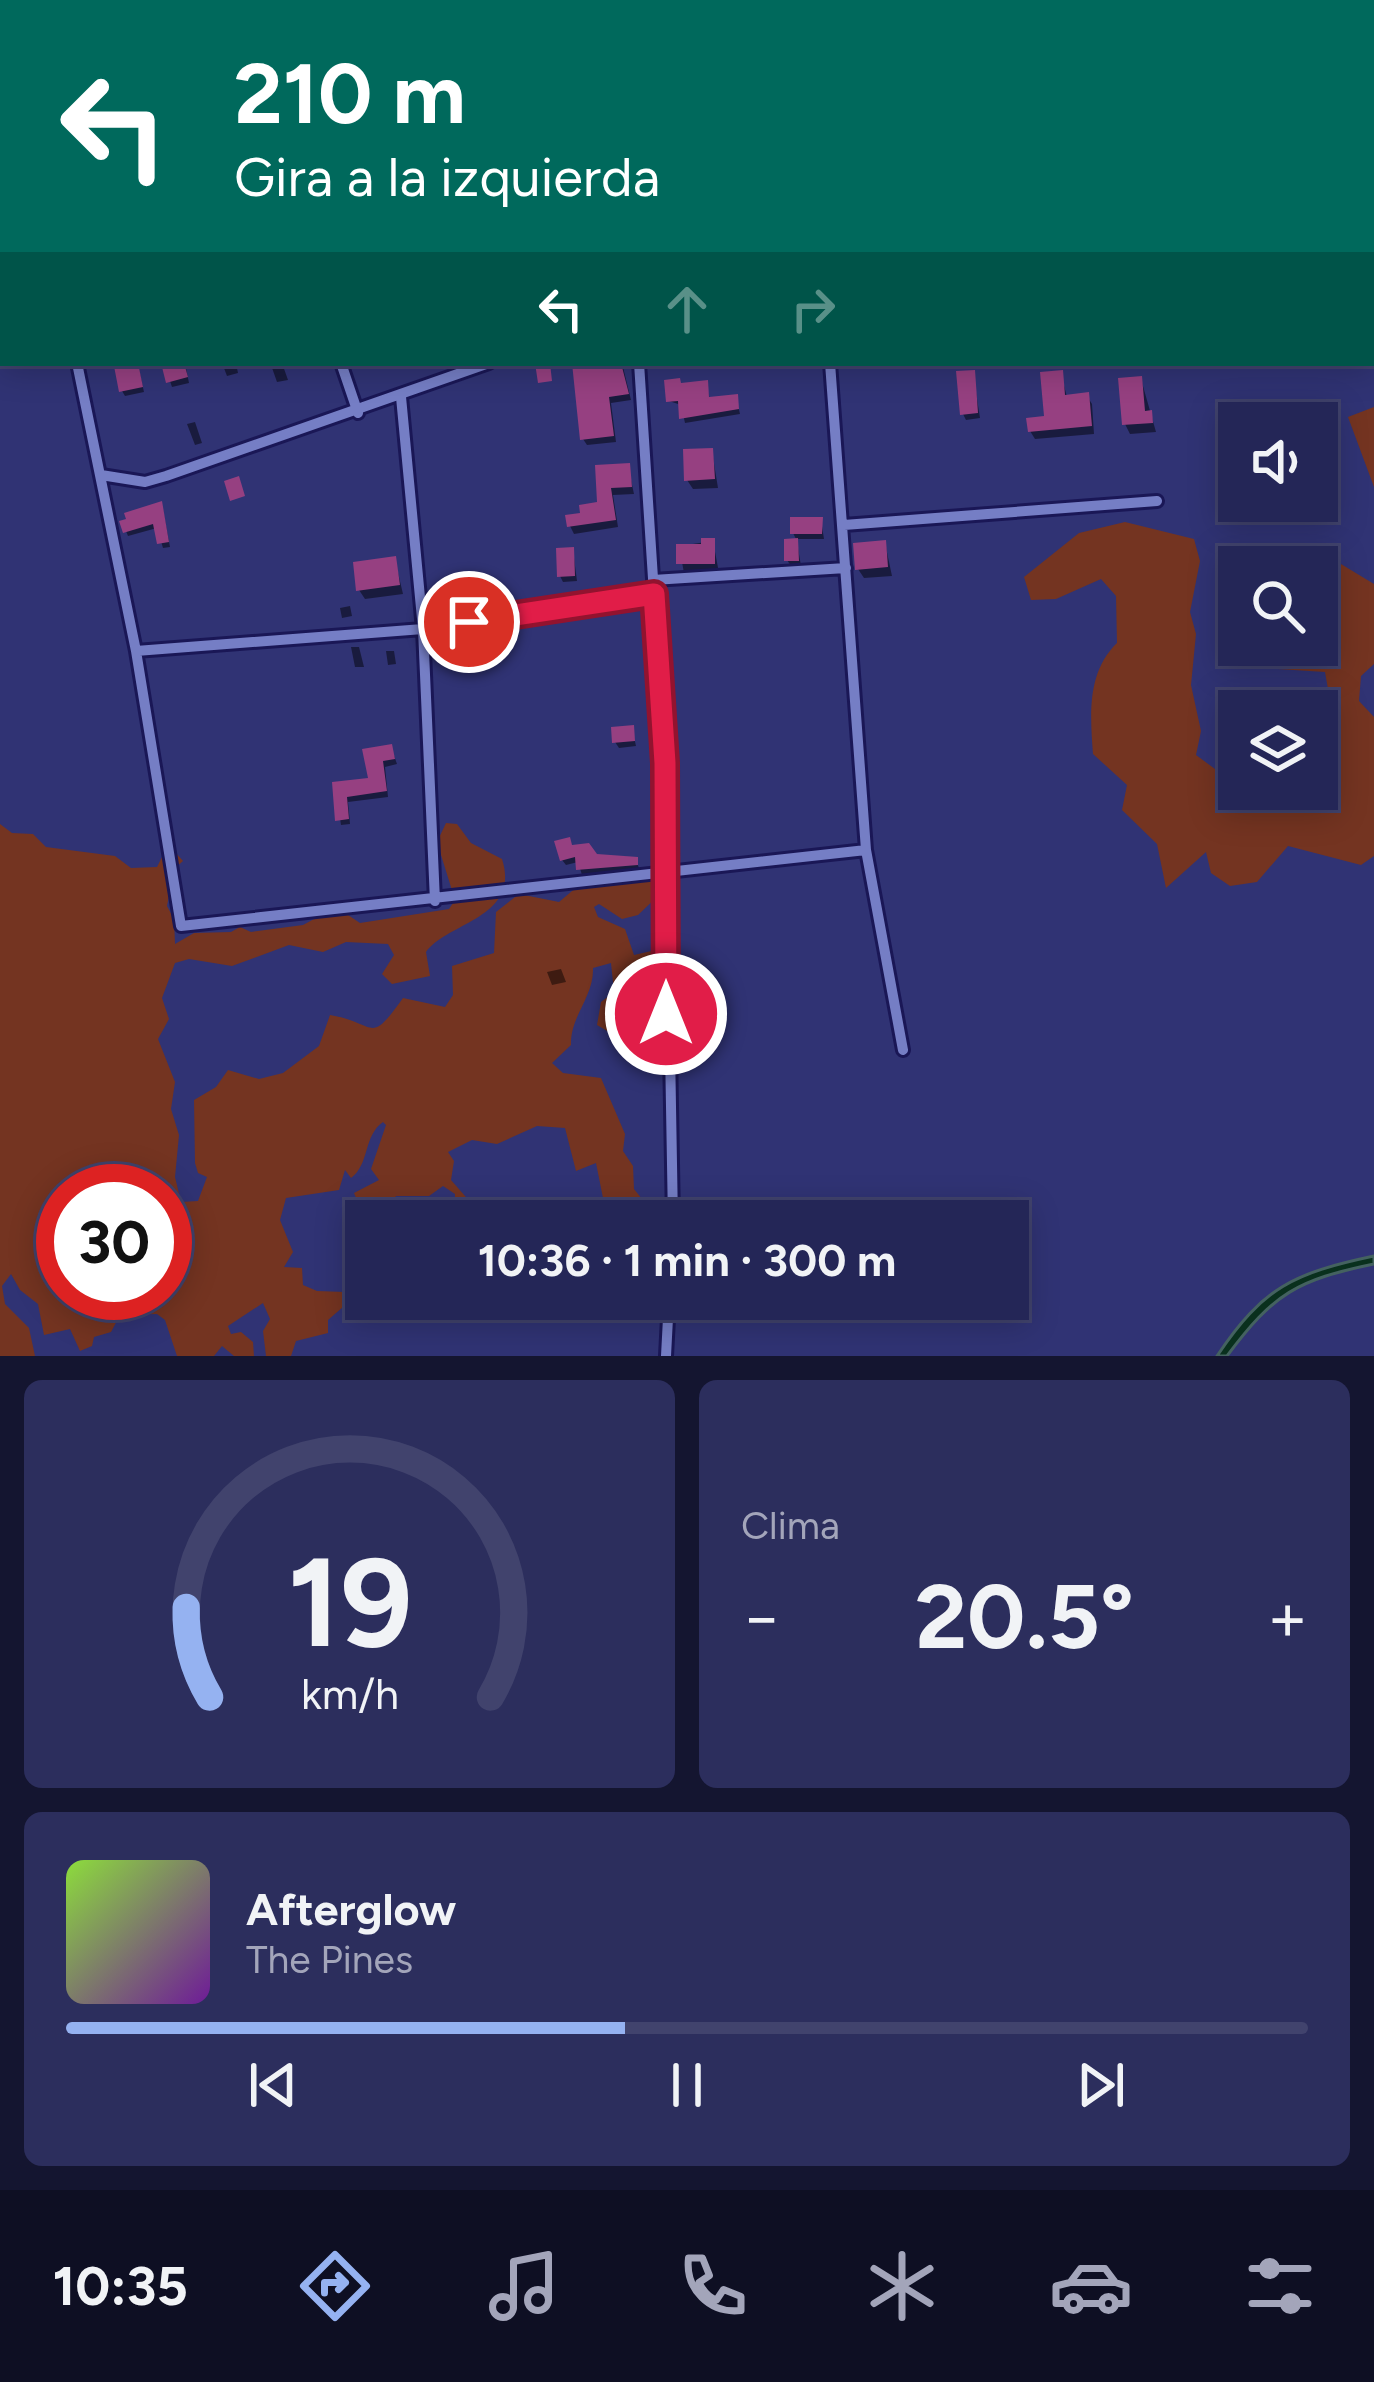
<!DOCTYPE html>
<html lang="es">
<head>
<meta charset="utf-8">
<style>
	body { margin:0; font-family:Figtree,sans-serif; background:#2c2e5d; color:#f1f3f6; height:100vh; display:flex; flex-direction:column; font-size:45px; white-space:nowrap }
	* { box-sizing:border-box; margin:0 }
	p { font-size:39px; color:#a3a5ba }
	.icon { flex:none; width:66px; height:66px; fill:none; stroke:currentColor; stroke-width:2; stroke-linecap:round; stroke-linejoin:round }
	.map { position:relative; height:1356px; overflow:hidden }
	.sheet { display:flex; flex-direction:column; gap:24px; padding:24px; background:#141530; flex:1 }
	.sheet>* { flex:none }
	.banner { position:absolute; left:0px; top:0px; width:1374px; height:366px; box-shadow:0 6px 30px #0003,0 0 0 3px #41436d; background:#00695c; color:#fff; overflow:hidden }
	.buttons { position:absolute; left:1218px; top:402px; display:grid; gap:24px }
	.buttons a { display:grid; place-items:center; width:120px; height:120px; border-radius:0px; background:#242657; box-shadow:0 6px 30px #0003,0 0 0 3px #41436d; font-size:60px }
	.speed { position:absolute; left:36px; top:1164px; display:flex; gap:24px; font-size:60px; font-weight:700; text-align:center }
	.speed>* { display:grid; place-content:center; width:156px; height:156px; border-radius:50%; background:#242657; box-shadow:0 6px 30px #0003,0 0 0 3px #41436d; line-height:1 }
	.speed .limit { border:18px solid #d22; background:#fff; color:#111 }
	.pin { position:absolute; display:grid; place-items:center; width:102px; height:102px; color:#fff; margin:-51px; border:6px solid #fff; border-radius:50%; box-shadow:0 3px 12px #0007 }
	.me { position:absolute; width:132px; margin:-66px; rotate:0deg; stroke-linejoin:round; filter:drop-shadow(0 0 9px #0008) }
	.turn { display:flex; align-items:center; gap:42px; height:252px; padding:0 36px; font-size:54px }
	.turn .icon { width:156px; height:156px; stroke-width:2.5 }
	.turn b { display:block; font-size:84px; line-height:102px }
	.lanes { display:flex; align-items:center; height:114px; padding:0 36px; background:#0003; justify-content:center; gap:60px; direction:ltr }
	.lanes .off { opacity:.35 }
	.big { font-size:90px; font-weight:700; line-height:1.1 }
	.sheet .tile { flex:1; display:flex; flex-direction:column; justify-content:center; gap:18px; min-width:0; padding:0 42px; border-radius:18px; background:#2c2e5d }
	.sheet .dial { align-items:center; gap:0 }
	.dial svg { height:312px; overflow:visible; fill:none; stroke:#41436d; stroke-width:7; stroke-linecap:round; text-anchor:middle }
	.dial text { fill:#f1f3f6; stroke:none }
	.song { display:flex; align-items:center; gap:36px }
	.cover { width:144px; height:144px; border-radius:18px; background:linear-gradient(135deg,hsl(90 70% 55%),hsl(280 70% 35%)) }
	.played { height:12px; border-radius:6px; background:linear-gradient(90deg,#95b2f1 45%,#41436d 45%) }
	.keys { display:flex; justify-content:space-around; direction:ltr }
	.heat { display:flex; justify-content:space-between; align-items:center; font-size:66px; direction:ltr }
	.sheet .tiles { flex:1; display:grid; gap:24px; grid-template-columns:1fr 1fr }
	.tile:last-child { grid-column:span 2 }
	.trip { position:absolute; left:345px; top:1200px; width:684px; height:120px; border-radius:0px; background:#242657; box-shadow:0 6px 30px #0003,0 0 0 3px #41436d; font-weight:700; line-height:120px; text-align:center }
	.tabs { display:flex; height:192px; justify-content:space-around; align-items:center; background:#0e0f23; color:#a3a5ba }
	.tabs .icon { width:84px; height:84px }
	.tabs .on { color:#95b2f1 }
	.tabs b { font-size:54px; color:#f1f3f6 }
	.map>svg:first-child { display:block }
	.green { fill:#743421; fill-rule:evenodd }
	.water { fill:#09301d; stroke:#446260; stroke-width:3 }
	.shadow { fill:#0007 }
	.building { fill:#964081 }
	.lines { fill:none; stroke-linecap:round; stroke-linejoin:round }
	.street-casing { stroke:#1a1756; stroke-width:16 }
	.highway-casing { stroke:#1a1756; stroke-width:27 }
	.street { stroke:#757ec5; stroke-width:10 }
	.highway { stroke:#9f8b1c; stroke-width:21 }
	.route-casing { stroke:#92132f; stroke-width:30 }
	.route { stroke:#e11d48; stroke-width:21 }
</style>
</head>
<body>
<div class="map">
<svg width="1374" height="1356" viewBox="0 0 1374 1356">
	<rect width="100%" height="100%" fill="#303374"/>
	<!-- green -->
	<path class="green" d="M1374 407V487L1348 417Z
		M1125 522 1194 539 1200 561 1190 612 1196 634 1191 685 1201 731 1196 755 1215 769 1239 762V789H1317V736L1333 717 1325 672 1278 669 1289 647 1317 645V625L1324 618 1317 614V567H1296L1313 557 1336 561 1374 584V664L1361 676 1359 701 1374 717V856L1361 865 1288 846 1257 882 1230 886 1211 873 1206 852 1166 888 1157 844 1122 810 1127 785 1093 754C1090 714 1087 672 1117 643L1116 596 1101 579 1056 599 1031 600 1024 577 1079 533Z
		M446 823 457 824 471 843 502 859C521 918 448 922 426 952L430 976 392 984 382 974 394 955 388 944 346 942 323 952 289 945 232 966 189 959 175 963 162 998 169 1019 158 1039 175 1082 171 1109 179 1135 175 1177 181 1202 198 1201 207 1177 198 1173 195 1163 194 1100 216 1087 228 1070 259 1079 283 1073 319 1046 330 1015C378 1023 368 1047 403 998L445 1007 453 995 452 966 494 953 496 912 519 894 559 902 578 886 654 878 662 892 638 915 622 919 599 904 594 907 598 917 625 929 634 955 656 950 665 972 652 984 628 987 635 1001 631 1025 614 1035 597 1025 601 1002 614 992 611 963 593 968C594 997 570 1016 571 1045L552 1063 563 1073 601 1078 625 1134 623 1151 633 1166 634 1189 646 1204 642 1221H623L620 1214 605 1208 596 1163 576 1171 565 1128 537 1126 497 1144 472 1140 448 1152 454 1161 451 1180 472 1204 457 1221H410L427 1202 455 1203V1194L443 1186 429 1196H396L391 1204 403 1210V1219H379L377 1203 369 1197 357 1200 354 1193 379 1180 371 1169 386 1125 383 1122C363 1136 370 1164 351 1178L345 1170 339 1190 286 1198 280 1220 293 1252 284 1267 302 1268 303 1285 317 1291 345 1292 351 1300 328 1320V1333L296 1341 291 1356H266L263 1331 270 1319 263 1303 228 1326 231 1334 241 1332 253 1342 254 1356H234L222 1346 214 1356H177L165 1320 157 1314 120 1315 111 1332 94 1337 92 1346 80 1351 70 1329 44 1335 38 1304 20 1290 11 1274 2 1286 5 1304 29 1328 35 1356H0V824L12 833 33 834 46 847 115 856 131 868 157 867 164 853 175 852 183 861 174 869 167 906 174 919 175 944 194 933 231 932 240 927 251 932 303 925 329 911H342L360 923 449 909 455 900 437 842ZM63 1191H165V1293H63Z"/>
	<!-- water -->
	<path class="water" d="M1374 1256V1264C1297 1280 1274 1293 1227 1356H1217C1263 1287 1294 1273 1374 1256Z"/>
	<!-- shadow -->
	<path class="shadow" d="M930 0H1061L1062 3H921Z
		M164 363H185L189 383 172 387Z
		M222 363H236L238 373 227 376Z
		M282 363 288 380 277 382 271 365Z
		M575 363H622L631 400 611 403 616 442 587 445 583 439Z
		M139 370 144 392 125 396 122 391Z
		M973 373 980 418 966 420 963 414Z
		M1061 374 1067 397 1087 396 1092 404 1094 434 1035 439 1030 431 1047 419Z
		M1141 379 1156 432 1130 434 1125 424Z
		M706 383 710 400 736 397 740 414 685 423 681 405 669 401Z
		M195 422 202 443 195 445 187 424Z
		M712 451 718 488 693 489 687 480Z
		M628 466 634 494 613 495 618 527 574 534 570 526 601 504 598 468Z
		M163 510 170 547 163 548 157 528 128 536 126 531Z
		M821 520 824 539H796L793 533Z
		M713 541 719 573H684L679 546Z
		M797 542 801 566H791L787 560Z
		M885 543 892 576 864 578 858 569Z
		M573 550 577 581 563 582 560 576Z
		M395 560 403 594 365 599 359 590Z
		M350 606 352 616 342 618 340 608Z
		M351 647H359L364 667H355Z
		M386 651H394L396 664 388 665Z
		M632 728 636 746 619 748 615 742Z
		M391 747 397 764 385 767 388 797 348 802 350 824 341 825 335 785 371 780Z
		M572 848 595 858 624 856 636 860 640 871 582 875 578 862 566 865 562 860Z
		M561 969 566 982 552 985 547 972Z"/>
	<!-- building -->
	<path class="building" d="M138 363 143 387 119 392 114 366Z
		M161 363H184L188 377 166 383Z
		M535 363H550L552 381 538 383Z
		M572 363H621L629 394 609 397 614 436 580 440Z
		M975 370 978 413 960 415 956 371Z
		M1063 370 1065 395 1089 392 1092 426 1028 432 1026 418 1044 416 1040 372Z
		M1142 376 1145 411 1152 410 1153 423 1122 425 1118 378Z
		M680 378 681 383 708 380 709 397 738 394 739 409 679 419 678 401 666 402 664 380Z
		M713 448 715 479 684 481 683 449Z
		M630 463 632 487 611 488 616 520 567 527 565 515 580 513 579 505 597 502 595 465Z
		M239 476 245 496 230 501 224 481Z
		M162 501 169 542 157 544 153 524 123 533 119 521 126 519 124 513Z
		M790 517H823L822 534H790Z
		M701 538H715V564H676V544H701Z
		M798 538 799 561H784V539Z
		M886 540 888 567 855 570 853 543Z
		M574 547 575 576 557 577 556 548Z
		M396 556 400 585 356 591 353 562Z
		M634 725 635 741 612 743 611 727Z
		M392 744 395 759 383 761 387 791 347 797 349 819 335 821 332 782 368 778 362 749Z
		M570 837 572 845 589 843 597 854 638 857V865L576 870 575 857 560 861 554 841Z"/>
	<g class="lines">
		<!-- street casing -->
		<g class="street-casing">
			<path id="street" d="M219 0 220 3
				M560 0 561 3
				M1137 0 1138 3
				M1329 0 1330 3
				M1371 34 1374 33
				M77 363 136 651 181 926 866 850
				M341 363 358 413
				M639 363 665 763 673 1221
				M830 363 866 850 903 1050
				M401 397 423 629 435 901
				M101 475 145 482 166 476 489 363
				M844 525 1157 501
				M653 580 846 568
				M136 651 423 629 654 594
				M666 1356 669 1299"/>
		</g>
		<!-- highway casing -->
		<g class="highway-casing">
			<path id="highway" d="M783 3 790 0
				M0 282H3"/>
		</g>
		<!-- street -->
		<use href="#street" class="street"/>
		<!-- highway -->
		<use href="#highway" class="highway"/>
	</g>
	<g class="lines">
		<!-- route casing -->
		<g class="route-casing">
			<path id="route" d="M469 622 654 594 665 763 666 1014"/>
		</g>
		<!-- route -->
		<use href="#route" class="route"/>
	</g>
</svg>
<div class="buttons">
<a><svg class="icon" aria-label="sound" viewBox="0 0 24 24"><path d="M4 9h4l5-4v14l-5-4H4zM17 9q2 3 0 6"/></svg></a>
<a><svg class="icon" aria-label="search" viewBox="0 0 24 24"><circle cx="10" cy="10" r="6"/><path d="M15 15l6 6"/></svg></a>
<a><svg class="icon" aria-label="layers" viewBox="0 0 24 24"><path d="M12 4l9 5-9 5-9-5zM3 14l9 5 9-5"/></svg></a>
</div>
<div class="speed"><div class="limit">30</div></div>
<div class="pin" style="left:469px;top:622px;background:#d93025"><svg class="icon" aria-label="arrive" viewBox="0 0 24 24"><path d="M6 21V4h12l-3 4 3 4H6"/></svg></div>
<svg class="me" style="left:666px;top:1014px" viewBox="-20 -20 40 40"><circle r="17" fill="#e11d48" stroke="#fff" stroke-width="3"/><path d="M0-11L8 9 0 5-8 9z" fill="#fff"/></svg>
<div class="trip">10:36 · 1 min · 300 m</div>
<div class="banner">
<div class="turn"><svg class="icon" aria-label="left" viewBox="0 0 24 24"><path d="M17 20v-9H6M10 6l-5 5 5 5"/></svg><div><b>210 m</b>Gira a la izquierda</div></div>
<div class="lanes"><svg class="icon" aria-label="left" viewBox="0 0 24 24"><path d="M17 20v-9H6M10 6l-5 5 5 5"/></svg><svg class="icon off" aria-label="ahead" viewBox="0 0 24 24"><path d="M12 20V5M6 11l6-6 6 6"/></svg><svg class="icon off" aria-label="right" viewBox="0 0 24 24"><path d="M7 20v-9h11M14 6l5 5-5 5"/></svg></div>
</div>
</div>
<section class="sheet">
<div class="tiles">
<div class="tile dial"><svg viewBox="0 0 100 80">
<path d="M14 69A42 42 0 1 1 86 69"/>
<path d="M14 69A42 42 0 0 1 8 46" stroke="#95b2f1"/>
<text x="50" y="56" font-size="32" font-weight="700">19</text>
<text x="50" y="72" font-size="11">km/h</text>
</svg></div>
<div class="tile"><p>Clima</p>
<div class="heat"><a>−</a><b class="big">20.5°</b><a>+</a></div>
</div>
<div class="tile">
<div class="song"><i class="cover"></i><div><b>Afterglow</b><p>The Pines</p></div></div>
<div class="played"></div>
<div class="keys"><svg class="icon" aria-label="previous" viewBox="0 0 24 24"><path d="M18 5L8 12l10 7zM5 5v14"/></svg><svg class="icon" aria-label="pause" viewBox="0 0 24 24"><path d="M8 5v14M16 5v14"/></svg><svg class="icon" aria-label="next" viewBox="0 0 24 24"><path d="M6 5l10 7-10 7zM19 5v14"/></svg></div>
</div>
</div>
</section>
<nav class="tabs">
<b>10:35</b>
<svg class="icon on" aria-label="directions" viewBox="0 0 24 24"><path d="M12 3l9 9-9 9-9-9zM9 14v-3h6M13 9l2 2-2 2"/></svg>
<svg class="icon" aria-label="music" viewBox="0 0 24 24"><path d="M9 18V5l10-2v13"/><circle cx="6" cy="18" r="3"/><circle cx="16" cy="16" r="3"/></svg>
<svg class="icon" aria-label="phone" viewBox="0 0 24 24"><path d="M5 4h4l2 5-3 2q2 4 5 5l2-3 5 2v4C11 20 4 13 5 4z"/></svg>
<svg class="icon" aria-label="climate" viewBox="0 0 24 24"><path d="M12 3v18M4 7l16 10M4 17L20 7"/></svg>
<svg class="icon" aria-label="car" viewBox="0 0 24 24"><path d="M5 17H2v-5l4-1 3-4h7l3 4 3 1v5h-3M9 17h6M6 11h13"/><circle cx="7" cy="17" r="2"/><circle cx="17" cy="17" r="2"/></svg>
<svg class="icon" aria-label="filters" viewBox="0 0 24 24"><path d="M4 7h16M4 17h16"/><circle cx="9" cy="7" r="2"/><circle cx="15" cy="17" r="2"/></svg>
</nav>
</body>
</html>
